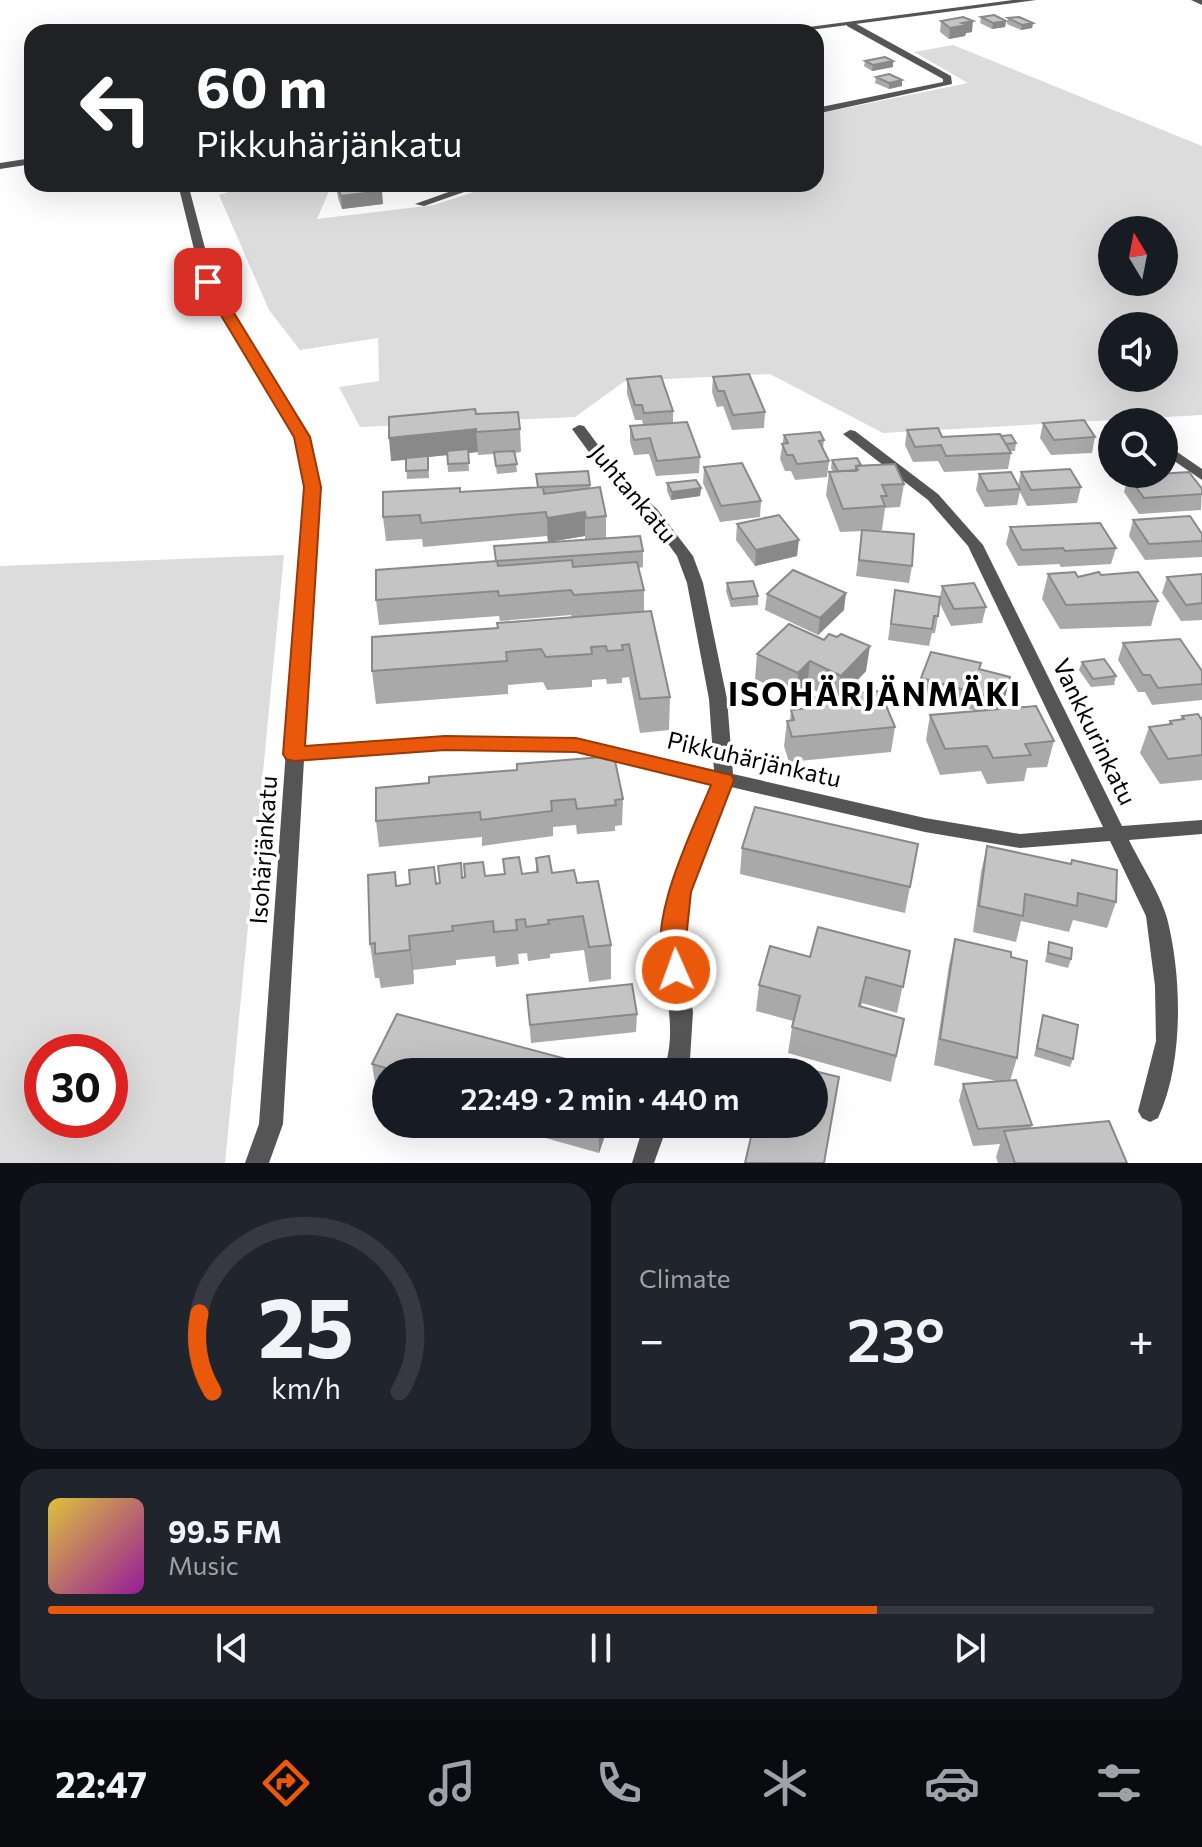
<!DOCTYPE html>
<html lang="en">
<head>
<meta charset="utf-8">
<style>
	body { margin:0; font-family:Commissioner,sans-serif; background:#20242c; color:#f1f3f6; height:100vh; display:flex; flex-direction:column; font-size:30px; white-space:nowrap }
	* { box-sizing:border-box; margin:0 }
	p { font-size:26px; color:#9ea1a6 }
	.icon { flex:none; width:44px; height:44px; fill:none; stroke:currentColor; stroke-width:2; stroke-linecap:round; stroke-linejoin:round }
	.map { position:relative; height:1163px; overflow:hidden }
	.details { display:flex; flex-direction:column; gap:20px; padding:20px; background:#0d0f14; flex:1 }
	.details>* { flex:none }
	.guide { position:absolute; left:24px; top:24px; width:800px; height:168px; border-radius:24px; box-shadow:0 8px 32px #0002; background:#202124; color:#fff; overflow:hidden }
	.needle { width:52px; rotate:350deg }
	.controls { position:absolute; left:1098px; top:216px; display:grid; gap:16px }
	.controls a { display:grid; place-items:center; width:80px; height:80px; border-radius:50%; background:#171b24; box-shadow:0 8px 32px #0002; font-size:40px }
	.speed { position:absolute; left:24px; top:1034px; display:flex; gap:16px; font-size:40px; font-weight:700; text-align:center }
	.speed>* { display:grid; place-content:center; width:104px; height:104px; border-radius:50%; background:#171b24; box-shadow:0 8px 32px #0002; line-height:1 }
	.speed .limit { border:12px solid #d22; background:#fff; color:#111 }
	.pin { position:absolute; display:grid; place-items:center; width:68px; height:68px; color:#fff; margin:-34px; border-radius:16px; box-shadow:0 4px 12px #0006 }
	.me { position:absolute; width:88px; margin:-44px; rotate:358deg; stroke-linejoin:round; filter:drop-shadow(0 0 6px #0008) }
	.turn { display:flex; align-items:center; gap:28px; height:168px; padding:0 40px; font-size:36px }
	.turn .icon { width:104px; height:104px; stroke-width:2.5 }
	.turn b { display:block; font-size:56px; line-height:68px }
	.big { font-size:60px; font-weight:600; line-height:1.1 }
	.details .widget { flex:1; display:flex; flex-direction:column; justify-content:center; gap:12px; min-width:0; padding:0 28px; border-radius:24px; background:#20242c }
	.details .dial { align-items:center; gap:0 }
	.dial svg { height:208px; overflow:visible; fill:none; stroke:#363941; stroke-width:7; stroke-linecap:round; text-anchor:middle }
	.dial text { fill:#f1f3f6; stroke:none }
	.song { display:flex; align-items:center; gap:24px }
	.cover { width:96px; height:96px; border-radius:12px; background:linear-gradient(135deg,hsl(50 70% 55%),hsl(300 70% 35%)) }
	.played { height:8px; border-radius:4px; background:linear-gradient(90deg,#ea580c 75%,#363941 75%) }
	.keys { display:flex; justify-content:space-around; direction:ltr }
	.heat { display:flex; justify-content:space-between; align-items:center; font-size:44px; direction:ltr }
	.details .tiles { flex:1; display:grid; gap:20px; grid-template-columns:1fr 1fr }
	.widget:last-child { grid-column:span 2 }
	.trip { position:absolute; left:372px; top:1058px; width:456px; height:80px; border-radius:40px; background:#171b24; box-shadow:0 8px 32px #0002; font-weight:600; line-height:80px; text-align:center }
	.tabs { display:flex; height:128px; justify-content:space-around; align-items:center; background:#090b0e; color:#9ea1a6 }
	.tabs .icon { width:56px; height:56px }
	.tabs .on { color:#ea580c }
	.tabs b { font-size:36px; color:#f1f3f6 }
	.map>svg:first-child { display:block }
	.green { fill:#dcdcdc; fill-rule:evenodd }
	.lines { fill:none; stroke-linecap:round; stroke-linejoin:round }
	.minor { fill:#555; fill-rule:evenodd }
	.tertiary { fill:#555; fill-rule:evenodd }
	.wall { fill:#a9a9a9; fill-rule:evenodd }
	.shaded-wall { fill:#898989 }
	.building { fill:#c4c4c4; stroke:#898989; stroke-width:2 }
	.route { fill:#ea580c; stroke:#983908; stroke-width:2 }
	.labels { text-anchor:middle; stroke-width:7; stroke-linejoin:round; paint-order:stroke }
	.street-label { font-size:24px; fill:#000; stroke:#fff }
	.district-label { font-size:32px; font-weight:bold; letter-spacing:2px; fill:#000; stroke:#fff }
</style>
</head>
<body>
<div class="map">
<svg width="1202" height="1163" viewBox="0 0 1202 1163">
	<rect width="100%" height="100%" fill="#fff"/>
	<!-- green -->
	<path class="green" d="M953 45 1202 146V415L883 433 770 374 625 381 575 417 360 427 339 387 379 381 378 338 300 350 269 310 219 195 255 184H332L317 219 434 205 498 184H816V114L968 83 914 52ZM1112 230H1164V282H1112ZM1112 326H1164V378H1112Z
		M284 555 225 1163H0V566ZM42 1052H110V1120H42Z"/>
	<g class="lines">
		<!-- minor -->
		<path class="minor" d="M847 22H853L951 76 952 84 816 114V108L943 82V79L847 26Z
			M178 184H188L214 282 309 437 319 487 304 747 445 737 576 739 714 770 709 699 687 583 677 556 647 515 611 482 572 429 579 425 584 426 621 476 657 509 693 556 703 583 727 699 733 774 925 818 1020 834 1103 827 968 546 928 500 843 434 850 430 855 431 938 494 983 545 1122 826 1202 820V834L1129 840C1140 863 1160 893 1167 918 1182 976 1184 1063 1158 1118L1150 1122 1142 1118 1138 1111 1156 1041 1155 986 1146 916 1110 841 1020 848 925 832 731 787 689 892 684 949 693 1012 690 1059 685 1072H663C679 1029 663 992 662 949 662 890 692 836 713 783L576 751 445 749 304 760 283 1124 269 1163H245L259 1124 305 487 295 437 202 282Z
			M471 184H487L424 206 415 204Z
			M1164 443 1202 469V480L1164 454Z
			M644 1124H668L654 1163H632Z"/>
		<!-- tertiary -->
		<path class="tertiary" d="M1013 0H1036L795 32H771Z
			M1191 0H1202V5Z
			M32 158V164L0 169V163Z"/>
	</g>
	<!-- wall -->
	<path class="wall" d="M981 17 1006 21 1005 27 992 29 980 23Z
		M1008 18 1033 23 1032 28 1021 30 1007 24Z
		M941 21 972 32 966 33 965 36 949 39 940 32Z
		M865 61 893 67 872 71 864 66Z
		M876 77 902 86 889 89 875 83Z
		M336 185H399L380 187 383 204 342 209 338 198Z
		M713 377 765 412 764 428 732 430 723 406 717 407 712 392Z
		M627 379 673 411V423L700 457 699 473 656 476 649 454 634 455 630 442V426L643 425 642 420H635L627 394Z
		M476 414 520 429 521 452 515 453 517 472 497 474 494 454 478 455V452L468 453 469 471 448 472 447 455 428 457 429 478 407 479 406 460 391 461Z
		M1043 423 1095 437 1092 453 1051 455 1040 438Z
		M907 430 942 437 1001 436 1016 443 1015 451H1010L1011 453 1008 469 944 472 938 461 913 462 905 445Z
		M784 435 824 440 823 449 829 461 827 477 795 480 791 471H785L780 459Z
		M1103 437 1112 438V469L1100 452Z
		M832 460 861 465 904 484 900 507 885 508 882 530 871 531 912 566 909 583 856 576 862 531 840 532 826 495 829 472H833L831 468Z
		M704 467 761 501 760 517 720 522 703 483Z
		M1021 472 1081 487 1077 503 1027 506 1020 492 1017 505 985 507 976 490 979 474 1018 485Z
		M536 474 590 485V489L606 516V538L643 551V567L639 568 644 590V612L670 697 669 730 640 733 629 677 622 678V683L607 684 606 679 592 680V687L547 690 543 682 508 685V694L376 704 372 671 497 628 572 617 571 615 500 621 499 616 379 625 376 600 495 561 548 542 547 536 423 547 422 539 386 541 383 517 460 492 537 487ZM585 536V539L549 542Z
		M1128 476 1202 489 1201 510 1139 514 1124 492Z
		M667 483 701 488 700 496 671 500 667 491Z
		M1133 520 1202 534V557L1145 560 1129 536Z
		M737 524 797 556 755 566 736 540Z
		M1010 527 1116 548 1111 564 1061 567 1059 564 1018 566 1006 544Z
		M1048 574 1078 577 1101 575 1158 601 1151 626 1060 629 1042 599Z
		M1202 574V620L1181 621 1162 593 1167 577Z
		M727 583 758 596V605L731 607 726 591Z
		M942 586 986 607 982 623 951 626 939 602Z
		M895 590 938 616 935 633H932L929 646 888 640Z
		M767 594 844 610 818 635 765 610Z
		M789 624 866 671 844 695 895 727 891 752 789 762 784 746 787 721H790L791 710 804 709 805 698 827 696 807 687 795 698 755 679 757 654Z
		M1123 643 1202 671V700L1152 705 1145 692H1138L1118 660Z
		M1082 662 1116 676 1114 685 1091 687 1079 670Z
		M981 663 980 669 1010 677 1001 709 1054 741 1047 767 1027 768 1024 781 987 784 981 771 940 775 926 740 930 715 977 711 918 695 921 678Z
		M1182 716 1202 718V780L1160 784 1140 753 1149 727 1168 725 1170 721 1181 720Z
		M376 788 623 799 622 825 615 826V831L577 834 576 825 553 827V836L482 846V837L379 847 376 821Z
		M918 844 905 913 740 874 742 848Z
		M987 846 1116 902 1107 928 1073 920 1069 932 1021 921 1016 942 973 932 981 872Z
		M536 858 552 873 577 883 611 945V979L589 982 584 950 550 954V958L528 961 527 953 518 954 519 964 496 967 495 956 456 960V965L413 970 414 984 381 988 379 978H375L370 944 395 872 397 886 436 883 462 878 504 874 503 859 522 874 536 872Z
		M955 939 1011 957 1017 1058 1010 1081 1032 1125 1030 1129 1127 1163H998L996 1157 1000 1144 973 1146 959 1101 963 1084 1000 1082 934 1065 949 965Z
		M1049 942 1071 959 1068 968 1045 962Z
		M910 951 897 1013 862 1003 861 1007 904 1019 891 1082 788 1053 793 1021 756 1011 759 985 810 957Z
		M527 995 637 1014 636 1032 531 1043Z
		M1043 1015 1073 1059 1070 1067 1034 1056Z
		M372 1064 615 1072H386V1093L376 1090Z
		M496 1124H609L599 1153Z"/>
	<!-- shaded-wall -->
	<path class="shaded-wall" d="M973 21 972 32 966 33 965 36 949 39 950 28 962 23Z
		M1006 21 1005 27 992 29 993 23Z
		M1033 23 1032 28 1021 30 1022 25Z
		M893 61V67L872 71 873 65Z
		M902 80V86L889 89V83Z
		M378 184H399V185L378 188Z
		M382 191 383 204 342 209 341 196Z
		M476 429 478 452 428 457 429 478 428 457 391 461 389 438Z
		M701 488 700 496 671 500 672 492Z
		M585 512V536L548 542 547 518Z
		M799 540 797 556 755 566 756 550Z
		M846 593 844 610 818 635 820 618Z
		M870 646 866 671 838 701 841 676Z
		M810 661 807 687 795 698 798 673Z
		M1010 677 1006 694 998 717 1002 700Z
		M409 936 413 970 414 984 410 950Z
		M600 1124H609L599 1153V1127Z"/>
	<!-- building -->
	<path class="building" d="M994 15 1006 21 993 23 981 17Z
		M963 17 973 21 962 23 967 25 950 28 941 21Z
		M1019 17 1033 23 1022 25 1008 18Z
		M885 57 893 61 873 65 865 61Z
		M889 74 902 80 889 83 876 77Z
		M347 184H378L382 191 341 196 336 185Z
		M749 374 765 412 733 415 724 391H718L713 377Z
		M661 376 673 411 644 413 642 405H635L627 379Z
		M475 409 476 414 518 412 520 429 476 432V429L389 438V417Z
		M1084 420 1095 437 1054 440 1043 423Z
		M687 422 700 457 657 461 650 438 634 440 630 426Z
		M938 428 942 437 1000 434 1011 453 946 456 941 445 915 447 907 430Z
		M820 432 824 440 819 441 829 461 797 464 793 455H787L782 444 788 443 784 435Z
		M1011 435 1016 443 1006 444 1001 436Z
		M1103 437 1112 438V449Z
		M468 449 469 463 448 464 447 451Z
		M514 451 517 464 496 466 494 452Z
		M428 456V470L406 471V458Z
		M857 458 861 465 856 466V471H838L832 460Z
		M742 463 761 501 721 506 704 467Z
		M895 464 904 484 882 485 887 496H881L885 506 843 509 829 472 858 470 856 466Z
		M1070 469 1081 487 1031 490 1021 472Z
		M588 471 590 485 538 487 536 474Z
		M1011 472 1020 489 988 491 979 474Z
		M1189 472 1202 489V494L1144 498 1128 476Z
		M696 480 701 488 672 492 667 483Z
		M543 487 544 494 600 487 606 516 586 518 585 512 547 518 546 512 421 523 420 515 383 517V492L460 488V492Z
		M779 515 799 540 756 550 737 524Z
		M1190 516 1202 534V541L1149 544 1133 520Z
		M1100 523 1116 548 1065 551 1063 548 1022 550 1010 527Z
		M862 530 914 534 912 566 859 560Z
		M640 536 643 551 496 561 494 546Z
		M572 560 573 567 637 562 644 590 574 595 571 590 499 596 498 591 376 600V570L497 561 498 566Z
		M793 570 846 593 820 618 767 594Z
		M1075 572 1078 577 1099 572 1101 575 1138 572 1158 601 1066 605 1048 574Z
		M1202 574V603L1186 605 1167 577Z
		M753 581 758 596 732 599 727 583Z
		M974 583 986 607 954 609 942 586Z
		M895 590 940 597 938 616H934L932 629 891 624Z
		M651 611 670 697 640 699 629 644 622 645 623 650 607 651 606 646 591 647 592 654 546 657 541 649 506 652 507 661 372 671V637L498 628 497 623Z
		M789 624 824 640 829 634 837 637 841 634 870 646 841 676 810 661 798 673 757 654Z
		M1180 639 1202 671V684L1158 688 1150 675H1143L1123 643Z
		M931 652 981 663 979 669 1010 677 1002 700 921 678Z
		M1104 659 1116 676 1093 679 1082 662Z
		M880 691 895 727 792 737 787 721 794 720 791 710 809 708 805 698Z
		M1036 706 1054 741 1025 744 1031 755 993 758 987 746 945 749 930 715Z
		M1198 714 1201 719 1202 718V755L1168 759 1149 727 1172 724 1170 721 1184 719 1182 716Z
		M614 756 623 799 615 800 616 805 577 809 575 799 551 801 552 811 481 820 480 812 376 821V788L429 783V777L517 770V764Z
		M755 807 918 844 910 887 742 848Z
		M987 846 1071 864 1072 860 1117 870 1116 902 1078 893 1077 906 1025 894 1023 916 979 906Z
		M549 856 552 873 574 870 577 883 598 881 611 945 589 947 583 916 548 920 549 924 526 927 525 919 516 920 517 930 494 932 493 921 452 926 453 931 409 936 410 950 375 954V943L370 944 368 875 395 872 396 886 410 884 409 870 434 867 436 884 440 883 438 866 461 863 462 878 465 877 464 864 483 862 485 876 505 874 503 859 519 857 522 874 538 872 536 858Z
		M818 927 910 951 903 987 866 977 859 1006 904 1019 896 1056 792 1027 800 996 759 985 770 946 810 957Z
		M955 939 1011 952V957L1027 961 1017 1058 940 1039Z
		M1049 942 1072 948 1071 959 1048 953Z
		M632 984 637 1014 530 1025 527 995Z
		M397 1014 615 1072H399L372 1064Z
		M1043 1015 1078 1025 1073 1059 1037 1048Z
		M769 1060 839 1077 824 1163H745L754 1124H814V1072H766Z
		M1016 1080 1032 1125 978 1129 963 1084Z
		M1109 1121 1127 1163H1015L1004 1131Z
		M586 1124H600L599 1127Z"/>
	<!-- route -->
	<path class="route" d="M208 278 215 282 310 437 321 487 305 746 445 736 576 738 731 775 734 780 691 892 685 949 688 970 684 977 676 980 667 977C642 928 692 832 711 785L576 752 445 750 294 761 286 759 283 754 304 487 294 437 201 282Z"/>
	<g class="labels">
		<!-- street labels -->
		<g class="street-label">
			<text transform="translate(633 494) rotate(50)" y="8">Juhtankatu</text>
			<text transform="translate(1094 732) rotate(64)" y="8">Vankkurinkatu</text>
			<text transform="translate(754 760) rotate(13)" y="8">Pikkuhärjänkatu</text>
			<text transform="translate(264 850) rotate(-86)" y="8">Isohärjänkatu</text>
		</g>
		<!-- district labels -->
		<g class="district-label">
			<text x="875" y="706">ISOHÄRJÄNMÄKI</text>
		</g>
	</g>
</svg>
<div class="controls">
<a><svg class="needle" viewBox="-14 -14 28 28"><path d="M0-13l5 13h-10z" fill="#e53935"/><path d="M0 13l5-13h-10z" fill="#9ea1a6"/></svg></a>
<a><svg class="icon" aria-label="sound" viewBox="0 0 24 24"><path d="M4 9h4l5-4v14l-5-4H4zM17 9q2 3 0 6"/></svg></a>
<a><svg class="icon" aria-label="search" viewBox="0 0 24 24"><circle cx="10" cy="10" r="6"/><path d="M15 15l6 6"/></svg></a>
</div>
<div class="speed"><div class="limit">30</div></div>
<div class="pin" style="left:208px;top:282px;background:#d93025"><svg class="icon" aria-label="arrive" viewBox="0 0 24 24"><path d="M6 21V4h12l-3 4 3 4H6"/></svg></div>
<svg class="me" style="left:676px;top:970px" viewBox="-20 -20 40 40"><circle r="17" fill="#ea580c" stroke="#fff" stroke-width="3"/><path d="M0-11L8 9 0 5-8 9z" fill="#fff"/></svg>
<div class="trip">22:49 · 2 min · 440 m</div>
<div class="guide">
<div class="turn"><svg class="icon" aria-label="left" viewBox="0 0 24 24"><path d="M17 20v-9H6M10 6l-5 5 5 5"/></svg><div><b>60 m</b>Pikkuhärjänkatu</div></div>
</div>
</div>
<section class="details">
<div class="tiles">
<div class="widget dial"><svg viewBox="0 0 100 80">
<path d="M14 69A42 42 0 1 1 86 69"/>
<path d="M14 69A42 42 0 0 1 9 39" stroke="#ea580c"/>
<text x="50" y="56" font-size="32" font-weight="700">25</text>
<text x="50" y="72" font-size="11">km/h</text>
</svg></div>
<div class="widget"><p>Climate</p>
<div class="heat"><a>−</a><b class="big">23°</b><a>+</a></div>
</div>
<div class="widget">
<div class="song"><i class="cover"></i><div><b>99.5 FM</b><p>Music</p></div></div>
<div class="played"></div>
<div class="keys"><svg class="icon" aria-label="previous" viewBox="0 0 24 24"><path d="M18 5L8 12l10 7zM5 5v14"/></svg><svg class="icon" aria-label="pause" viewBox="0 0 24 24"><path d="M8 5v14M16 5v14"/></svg><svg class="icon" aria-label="next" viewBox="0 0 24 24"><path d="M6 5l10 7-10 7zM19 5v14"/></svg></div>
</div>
</div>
</section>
<nav class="tabs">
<b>22:47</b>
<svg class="icon on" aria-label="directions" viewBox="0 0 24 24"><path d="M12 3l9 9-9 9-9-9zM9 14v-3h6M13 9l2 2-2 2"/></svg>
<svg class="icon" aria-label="music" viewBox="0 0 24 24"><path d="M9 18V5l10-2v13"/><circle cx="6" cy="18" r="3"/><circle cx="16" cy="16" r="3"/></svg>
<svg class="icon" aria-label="phone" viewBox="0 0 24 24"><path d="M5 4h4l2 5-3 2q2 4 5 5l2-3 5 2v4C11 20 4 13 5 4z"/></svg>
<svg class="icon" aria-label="climate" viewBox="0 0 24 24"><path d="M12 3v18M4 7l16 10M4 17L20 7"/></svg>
<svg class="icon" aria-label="car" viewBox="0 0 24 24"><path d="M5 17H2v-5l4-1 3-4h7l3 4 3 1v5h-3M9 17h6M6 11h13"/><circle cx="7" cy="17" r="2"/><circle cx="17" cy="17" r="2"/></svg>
<svg class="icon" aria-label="filters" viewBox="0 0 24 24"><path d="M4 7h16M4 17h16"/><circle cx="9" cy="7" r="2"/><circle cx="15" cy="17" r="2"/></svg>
</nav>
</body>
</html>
